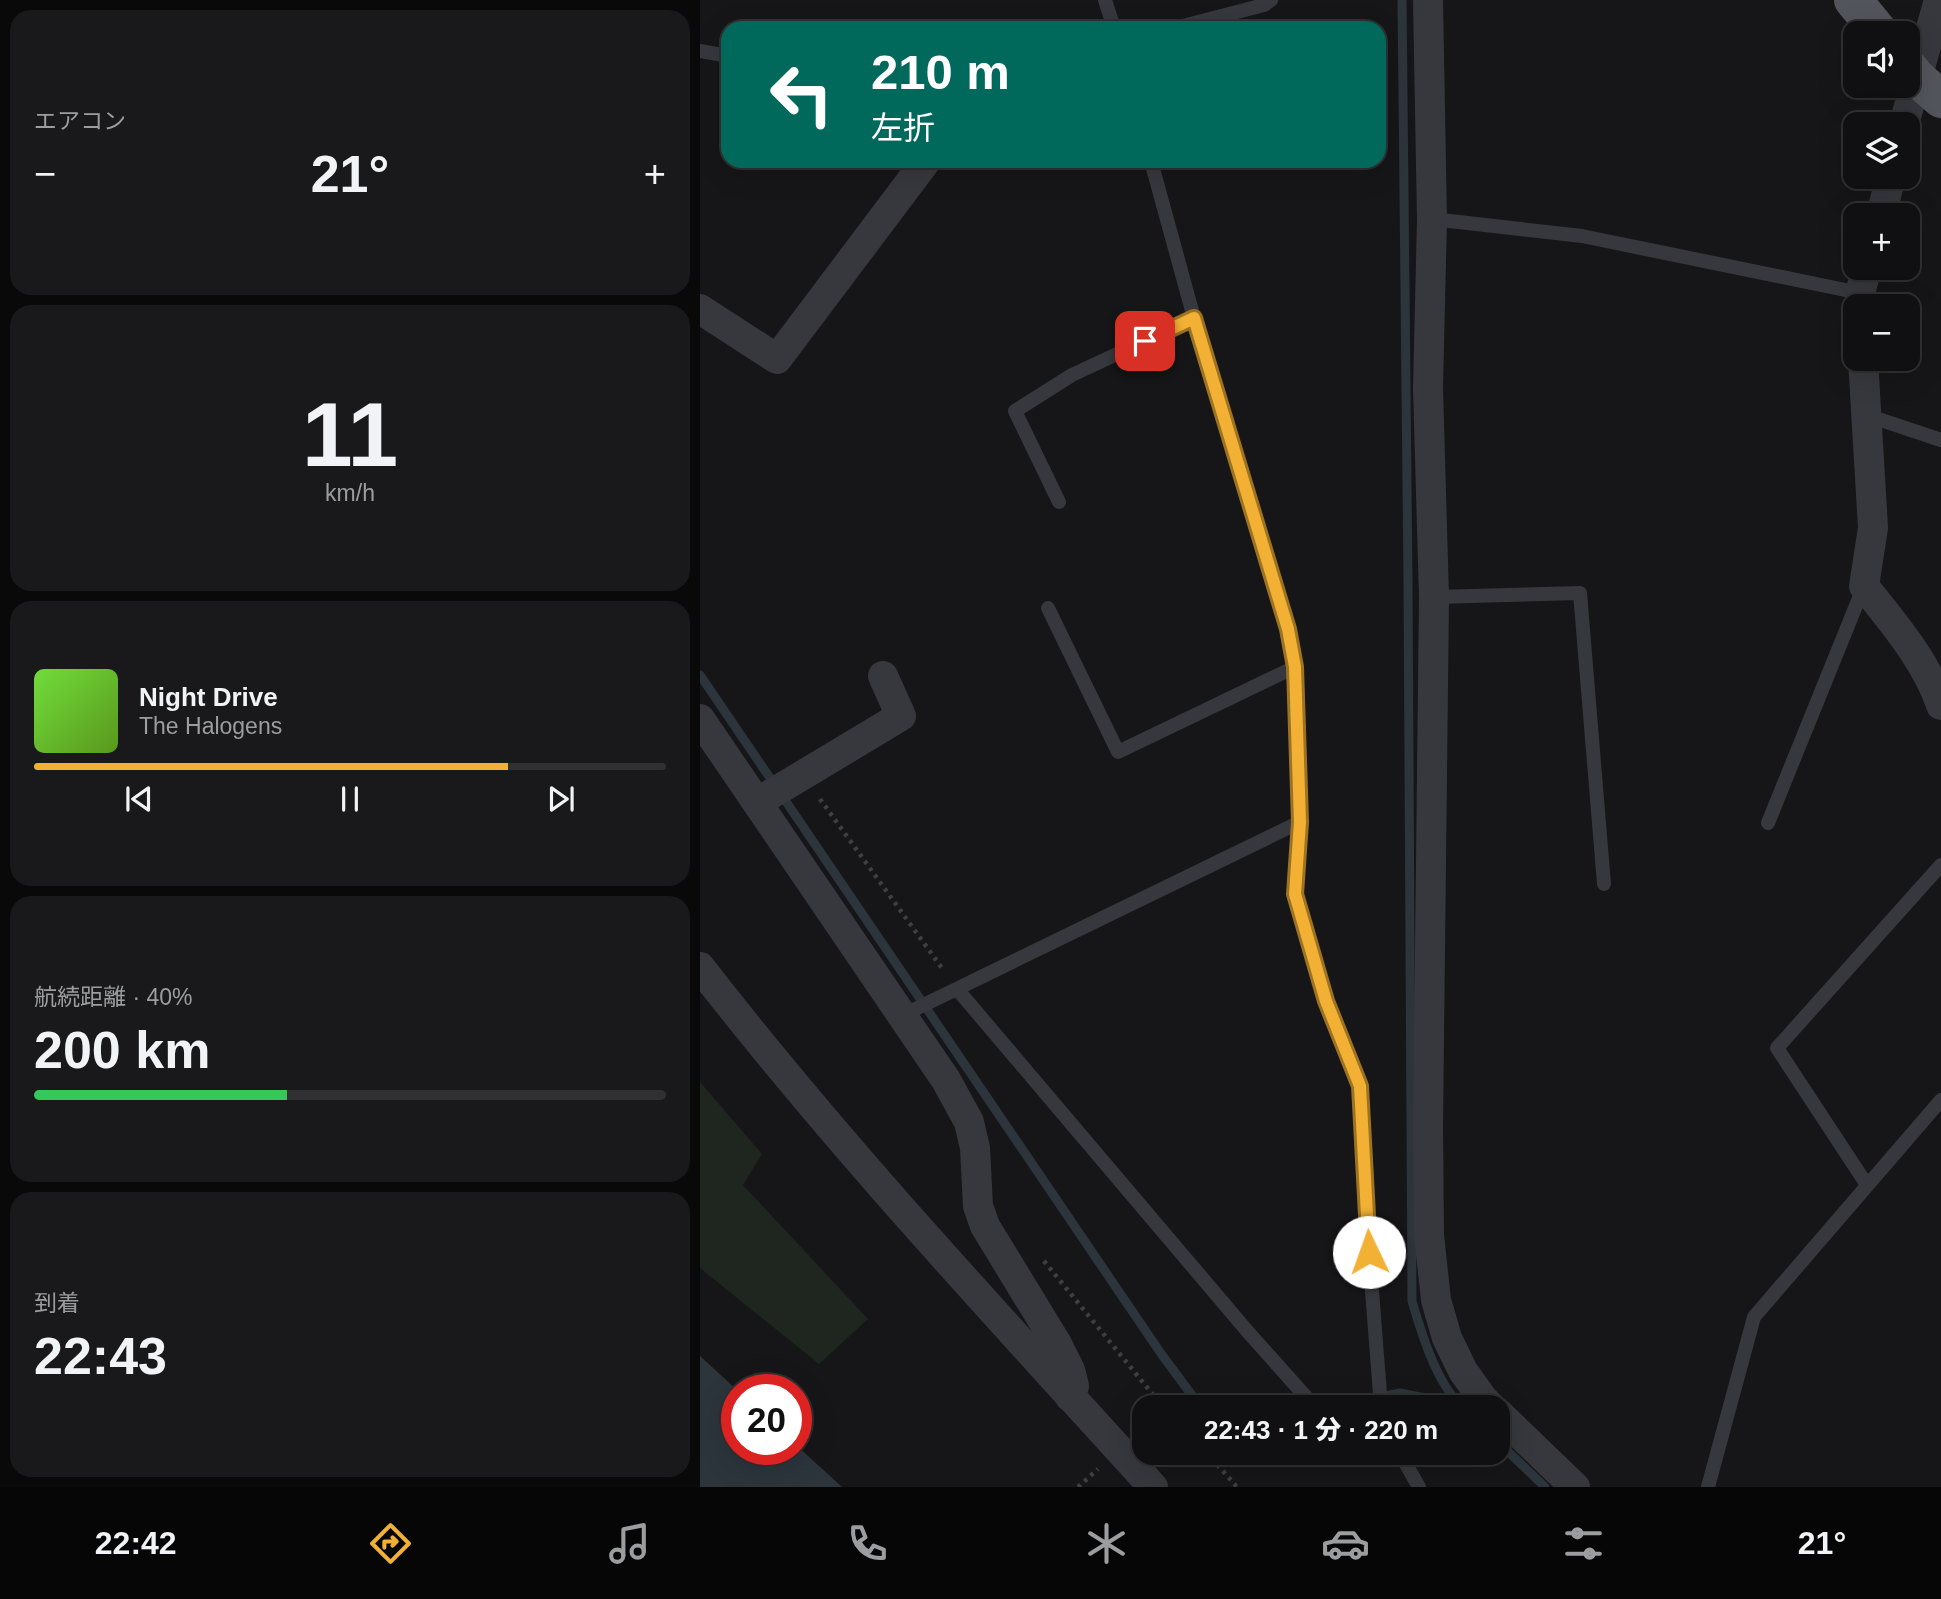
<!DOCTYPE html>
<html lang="ja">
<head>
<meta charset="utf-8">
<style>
	body { margin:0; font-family:Helvetica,"Noto Sans JP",sans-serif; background:#19191b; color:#f1f3f6; height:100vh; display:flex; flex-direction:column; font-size:26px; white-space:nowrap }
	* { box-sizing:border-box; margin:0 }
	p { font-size:23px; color:#9c9d9f }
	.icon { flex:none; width:38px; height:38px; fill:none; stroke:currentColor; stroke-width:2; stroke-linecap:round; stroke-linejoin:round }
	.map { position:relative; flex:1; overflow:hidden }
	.sheet { display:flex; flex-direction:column; gap:10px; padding:10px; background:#09090a; width:700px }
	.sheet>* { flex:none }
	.hud { position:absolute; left:21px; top:21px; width:665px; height:147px; border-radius:21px; box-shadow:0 7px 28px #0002,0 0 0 2px #303032; background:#00695c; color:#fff; overflow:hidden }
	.tools { position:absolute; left:1143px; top:21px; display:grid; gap:14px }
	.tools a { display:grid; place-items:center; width:77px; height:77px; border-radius:14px; background:#101012; box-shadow:0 7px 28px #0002,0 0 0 2px #303032; font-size:35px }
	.speed { position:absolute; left:21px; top:1374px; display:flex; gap:14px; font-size:35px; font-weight:700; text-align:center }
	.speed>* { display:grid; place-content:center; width:91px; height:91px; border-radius:50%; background:#101012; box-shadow:0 7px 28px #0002,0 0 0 2px #303032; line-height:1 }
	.speed .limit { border:10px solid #d22; background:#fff; color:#111 }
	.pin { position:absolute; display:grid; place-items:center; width:60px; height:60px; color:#fff; margin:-30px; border-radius:14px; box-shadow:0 4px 10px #0006 }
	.me { position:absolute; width:77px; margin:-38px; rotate:357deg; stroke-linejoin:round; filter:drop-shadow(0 0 5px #0008) }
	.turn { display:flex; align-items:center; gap:24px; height:147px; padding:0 35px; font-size:32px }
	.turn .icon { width:91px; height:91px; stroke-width:2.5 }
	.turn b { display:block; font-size:49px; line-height:60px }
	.big { font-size:52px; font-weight:800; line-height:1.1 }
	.sheet .card { flex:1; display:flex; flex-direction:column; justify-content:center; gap:10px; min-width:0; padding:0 24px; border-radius:21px; background:#19191b }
	.sheet .dial { align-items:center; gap:0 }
	.dial b { font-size:91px; line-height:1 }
	.song { display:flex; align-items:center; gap:21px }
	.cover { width:84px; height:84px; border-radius:10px; background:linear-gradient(135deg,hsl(100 70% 55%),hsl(90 70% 35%)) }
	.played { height:7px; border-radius:4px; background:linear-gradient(90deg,#f2b134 75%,#303032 75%) }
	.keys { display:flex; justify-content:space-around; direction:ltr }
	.heat { display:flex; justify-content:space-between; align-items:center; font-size:38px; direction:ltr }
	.charge { height:10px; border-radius:5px; background:linear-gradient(90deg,#34c759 40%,#303032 0) }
	.trip { position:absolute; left:432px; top:1395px; width:378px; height:70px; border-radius:21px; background:#101012; box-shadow:0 7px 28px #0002,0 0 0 2px #303032; font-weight:800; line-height:70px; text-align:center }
	.tab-bar { display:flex; height:112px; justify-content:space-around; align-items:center; background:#060607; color:#9c9d9f }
	.tab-bar .icon { width:49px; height:49px }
	.tab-bar .active { color:#f2b134 }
	.tab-bar b { font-size:32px; color:#f1f3f6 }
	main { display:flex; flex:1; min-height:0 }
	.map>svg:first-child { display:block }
	.green { fill:#1e261f }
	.water { fill:#2c353c }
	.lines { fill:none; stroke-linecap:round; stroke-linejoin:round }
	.stream { stroke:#2c353c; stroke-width:9 }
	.path { stroke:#3d3f44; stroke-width:4.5; stroke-dasharray:3.5 5; stroke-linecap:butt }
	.service { stroke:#37383d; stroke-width:14 }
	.minor { stroke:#37383d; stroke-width:30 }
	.primary { stroke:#53555c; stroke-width:38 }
	.route-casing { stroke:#9d7322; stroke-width:18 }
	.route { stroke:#f2b134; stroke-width:12 }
</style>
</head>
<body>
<main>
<section class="sheet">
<div class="card"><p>エアコン</p>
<div class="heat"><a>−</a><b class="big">21°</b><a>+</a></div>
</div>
<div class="card dial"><b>11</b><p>km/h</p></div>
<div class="card">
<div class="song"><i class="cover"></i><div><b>Night Drive</b><p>The Halogens</p></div></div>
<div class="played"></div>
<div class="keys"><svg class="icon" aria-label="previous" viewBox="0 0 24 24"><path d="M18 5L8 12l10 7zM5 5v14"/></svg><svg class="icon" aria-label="pause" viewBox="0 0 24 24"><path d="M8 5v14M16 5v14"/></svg><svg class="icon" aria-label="next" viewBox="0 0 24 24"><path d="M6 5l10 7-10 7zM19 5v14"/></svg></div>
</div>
<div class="card"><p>航続距離 · 40%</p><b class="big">200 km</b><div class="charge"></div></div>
<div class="card"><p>到着</p><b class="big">22:43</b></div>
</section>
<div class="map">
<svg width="1241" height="1487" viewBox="0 0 1241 1487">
	<rect width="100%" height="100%" fill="#161618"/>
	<!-- green -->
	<path class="green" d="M0 1082 62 1154 43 1185 168 1319 119 1364 0 1268Z"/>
	<!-- water -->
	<path class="water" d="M0 1356 37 1390V1449H96V1445L142 1487H0Z"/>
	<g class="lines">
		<!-- stream -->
		<path class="stream" d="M702 0 708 581 712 1301C722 1335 736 1382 762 1407
			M0 675 462 1355 497 1402 509 1407
			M634 1407 700 1393 759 1405
			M798 1442 845 1487"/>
		<!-- path -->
		<path class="path" d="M120 799 244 971
			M344 1261 463 1407
			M506 1452 537 1487
			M378 1487 398 1469"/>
		<!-- service -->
		<path class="service" d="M405 0 414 28
			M475 28 564 5 571 0
			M0 51 28 56
			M451 161 494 318 588 629 595 667 600 822 595 894 626 1001 660 1086 669 1252 681 1407
			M732 219 882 236 1160 293
			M1166 415 1241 440
			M359 502 315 411 372 375 494 318
			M734 597 880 593 904 884
			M348 608 418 752 595 667
			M1068 823 1164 586
			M257 989 548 1332 615 1407
			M203 1015 600 822
			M1167 1185 1077 1048 1241 865
			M699 1452 719 1487
			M1008 1487 1054 1317 1241 1100"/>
		<!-- minor -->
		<path class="minor" d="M728 0 732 219 728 388 734 597 728 1127 729 1235 736 1300 747 1338 763 1371 783 1399 791 1407
			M1204 124 1239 0
			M1181 215 1191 177
			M1161 306 1160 293 1167 268
			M0 309 77 359 226 161
			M1163 359 1173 528 1164 586C1192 621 1227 662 1241 705
			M0 719 246 1080 269 1122 275 1148 278 1206 285 1226 357 1344 370 1370 374 1386 370 1397
			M58 802 201 716 183 676
			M0 967C141 1149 299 1317 453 1487
			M798 1413 875 1487"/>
		<!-- primary -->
		<path class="primary" d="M1153 0 1180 33
			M1208 67 1217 78 1241 99"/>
	</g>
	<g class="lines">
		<!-- route casing -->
		<g class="route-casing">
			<path id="route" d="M445 341 494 318 588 629 595 667 600 822 595 894 626 1001 660 1086 669 1252"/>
		</g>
		<!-- route -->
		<use href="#route" class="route"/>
	</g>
</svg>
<div class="tools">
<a><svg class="icon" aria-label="sound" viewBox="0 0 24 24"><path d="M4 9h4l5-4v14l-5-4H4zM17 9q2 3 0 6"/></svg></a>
<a><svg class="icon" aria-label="layers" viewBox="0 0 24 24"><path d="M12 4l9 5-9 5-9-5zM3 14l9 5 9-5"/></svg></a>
<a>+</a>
<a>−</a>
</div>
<div class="speed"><div class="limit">20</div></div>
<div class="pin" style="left:445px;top:341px;background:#d93025"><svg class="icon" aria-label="arrive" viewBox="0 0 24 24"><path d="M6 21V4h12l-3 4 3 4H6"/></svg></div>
<svg class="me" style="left:669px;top:1252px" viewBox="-20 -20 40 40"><circle r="19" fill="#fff"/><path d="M0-13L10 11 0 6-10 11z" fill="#f2b134"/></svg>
<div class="trip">22:43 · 1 分 · 220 m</div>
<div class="hud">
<div class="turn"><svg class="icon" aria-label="left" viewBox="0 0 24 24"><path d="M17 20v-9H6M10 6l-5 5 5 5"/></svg><div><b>210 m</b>左折</div></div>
</div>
</div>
</main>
<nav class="tab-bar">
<b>22:42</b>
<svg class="icon active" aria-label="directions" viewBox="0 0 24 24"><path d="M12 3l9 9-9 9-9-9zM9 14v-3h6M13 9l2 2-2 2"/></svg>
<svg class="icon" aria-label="music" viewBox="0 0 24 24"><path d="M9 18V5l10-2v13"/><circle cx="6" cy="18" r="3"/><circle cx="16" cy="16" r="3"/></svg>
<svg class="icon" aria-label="phone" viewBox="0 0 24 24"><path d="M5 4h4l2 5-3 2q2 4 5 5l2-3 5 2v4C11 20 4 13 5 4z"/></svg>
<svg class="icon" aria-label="climate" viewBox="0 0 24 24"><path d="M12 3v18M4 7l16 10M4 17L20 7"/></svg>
<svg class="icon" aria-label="car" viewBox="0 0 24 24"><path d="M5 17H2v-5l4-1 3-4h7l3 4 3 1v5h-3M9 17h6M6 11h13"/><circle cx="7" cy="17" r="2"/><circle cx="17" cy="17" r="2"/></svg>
<svg class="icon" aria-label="filters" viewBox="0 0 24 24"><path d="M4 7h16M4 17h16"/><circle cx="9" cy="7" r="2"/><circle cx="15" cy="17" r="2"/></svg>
<b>21°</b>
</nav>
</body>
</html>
